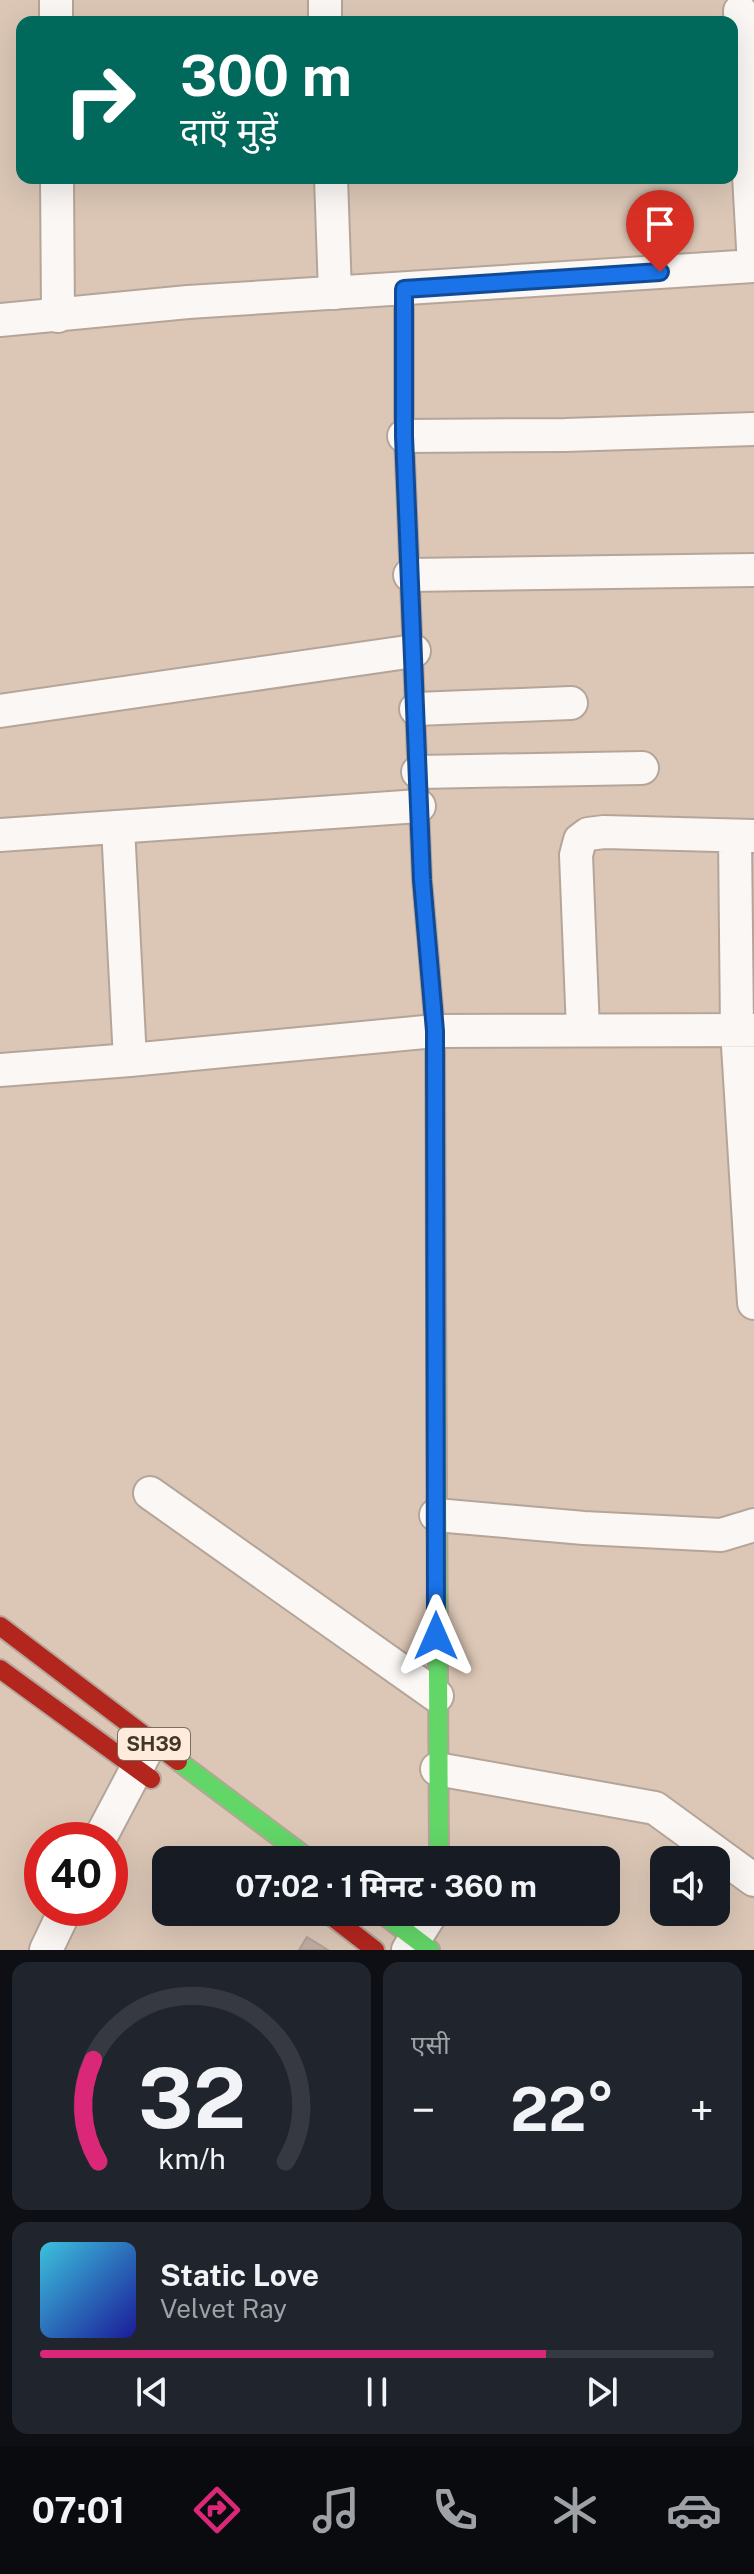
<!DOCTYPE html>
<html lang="hi">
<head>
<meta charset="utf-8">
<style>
	body { margin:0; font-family:"Public Sans","Noto Sans Devanagari",sans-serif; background:#20242c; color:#f1f3f6; height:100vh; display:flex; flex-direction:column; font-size:30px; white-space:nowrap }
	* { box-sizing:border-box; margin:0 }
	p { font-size:26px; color:#9ea1a6 }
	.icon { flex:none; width:44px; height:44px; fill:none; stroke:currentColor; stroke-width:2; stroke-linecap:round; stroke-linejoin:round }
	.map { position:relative; height:1950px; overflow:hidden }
	.panel { display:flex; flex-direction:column; gap:12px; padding:12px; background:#0d0f14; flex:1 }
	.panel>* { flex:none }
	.banner { position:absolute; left:16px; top:16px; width:722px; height:168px; border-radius:16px; box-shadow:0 8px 32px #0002; background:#00695c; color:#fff; overflow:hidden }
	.fabs { position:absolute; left:650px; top:1846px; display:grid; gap:16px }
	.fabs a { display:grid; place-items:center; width:80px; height:80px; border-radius:16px; background:#171b24; box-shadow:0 8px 32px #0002; font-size:40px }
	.speed { position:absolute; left:24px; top:1822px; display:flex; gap:16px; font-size:40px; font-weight:700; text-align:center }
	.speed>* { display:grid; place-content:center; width:104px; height:104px; border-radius:50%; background:#171b24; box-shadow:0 8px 32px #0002; line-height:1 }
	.speed .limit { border:12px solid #d22; background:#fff; color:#111 }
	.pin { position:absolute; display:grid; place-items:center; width:68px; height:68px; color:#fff; margin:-82px -34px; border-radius:50% 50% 50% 0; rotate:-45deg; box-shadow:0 0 8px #0007 }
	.pin .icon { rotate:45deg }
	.me { position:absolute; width:88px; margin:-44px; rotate:0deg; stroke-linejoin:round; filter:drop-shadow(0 0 6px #0008) }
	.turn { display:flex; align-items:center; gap:28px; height:168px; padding:0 32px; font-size:36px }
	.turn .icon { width:104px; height:104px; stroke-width:2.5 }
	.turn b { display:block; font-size:56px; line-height:68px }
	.big { font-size:60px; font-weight:700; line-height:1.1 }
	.panel .card { flex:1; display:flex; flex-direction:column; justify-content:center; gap:12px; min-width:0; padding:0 28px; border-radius:16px; background:#20242c }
	.panel .dial { align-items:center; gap:0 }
	.dial svg { height:208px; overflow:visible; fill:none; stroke:#363941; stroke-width:7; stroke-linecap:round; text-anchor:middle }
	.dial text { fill:#f1f3f6; stroke:none }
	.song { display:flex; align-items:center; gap:24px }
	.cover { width:96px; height:96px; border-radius:12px; background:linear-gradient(135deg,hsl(190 70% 55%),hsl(240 70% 35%)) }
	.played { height:8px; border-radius:4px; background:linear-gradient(90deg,#db2777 75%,#363941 75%) }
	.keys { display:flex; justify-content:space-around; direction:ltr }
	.heat { display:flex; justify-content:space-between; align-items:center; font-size:44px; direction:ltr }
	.panel .tiles { flex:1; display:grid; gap:12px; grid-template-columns:1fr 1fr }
	.card:last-child { grid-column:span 2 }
	.trip { position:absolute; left:152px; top:1846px; width:468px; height:80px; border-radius:16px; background:#171b24; box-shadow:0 8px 32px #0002; font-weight:700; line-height:80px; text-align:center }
	.menu { display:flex; height:128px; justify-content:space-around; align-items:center; background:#090b0e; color:#9ea1a6 }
	.menu .icon { width:56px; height:56px }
	.menu .on { color:#db2777 }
	.menu b { font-size:36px; color:#f1f3f6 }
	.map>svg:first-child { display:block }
	.building { fill:#c0aea3; stroke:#b4a297; stroke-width:2 }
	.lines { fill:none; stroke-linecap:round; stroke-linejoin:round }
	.street-casing { stroke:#b5a598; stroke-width:36 }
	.fast-casing { stroke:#b5a598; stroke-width:22 }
	.jam-casing { stroke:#b5a598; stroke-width:22 }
	.street { stroke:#faf7f4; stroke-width:32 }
	.fast { stroke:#63d668; stroke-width:18 }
	.jam { stroke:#b3261e; stroke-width:18 }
	.route-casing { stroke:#114b97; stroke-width:20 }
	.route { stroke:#1a73e8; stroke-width:14 }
	.labels { text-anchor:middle; stroke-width:6; stroke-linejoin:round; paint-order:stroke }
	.shield { fill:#feebdb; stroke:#7c6c5e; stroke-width:2 }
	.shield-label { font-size:20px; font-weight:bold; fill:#443529 }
</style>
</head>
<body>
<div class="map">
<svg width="754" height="1950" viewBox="0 0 754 1950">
	<rect width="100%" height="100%" fill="#dcc7b6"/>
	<!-- building -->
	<path class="building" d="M307 1937 328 1950H299Z"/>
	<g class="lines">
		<!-- street casing -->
		<g class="street-casing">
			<path id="street" d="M56 0V22
				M325 0V22
				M57 178 58 316
				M331 178 335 293
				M0 320 188 302 754 266 740 11
				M404 436 565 435 754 429
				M410 575 754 570
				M416 709 571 703
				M0 711 414 651
				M418 772 642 768
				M118 827 130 1060
				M0 835 419 806
				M735 837 737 1030 754 1303
				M583 1030 576 855 580 840 588 834 604 832 754 836
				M0 1070 130 1060 435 1031 754 1030
				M150 1493 437 1696
				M436 1515 584 1528 721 1535 754 1525
				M437 1769 655 1808 754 1880
				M99 1840 146 1751
				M46 1950 66 1908
				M408 1950 432 1912"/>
		</g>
		<!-- fast casing -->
		<g class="fast-casing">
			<path id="fast" d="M404 289V436L422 880 429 960
				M436 1291 439 1860
				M178 1761 310 1860
				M380 1912 430 1950"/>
		</g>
		<!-- jam casing -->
		<g class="jam-casing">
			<path id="jam" d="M429 960 435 1031 436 1291
				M0 1626 178 1761
				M0 1669 151 1779
				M326 1912 375 1950"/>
		</g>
		<!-- street -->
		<use href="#street" class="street"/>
		<!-- fast -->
		<use href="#fast" class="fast"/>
		<!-- jam -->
		<use href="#jam" class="jam"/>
	</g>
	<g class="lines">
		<!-- route casing -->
		<g class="route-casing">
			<path id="route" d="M436 1636 435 1031 422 880 404 436V289L660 272"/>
		</g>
		<!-- route -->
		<use href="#route" class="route"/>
	</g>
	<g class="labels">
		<!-- shield labels -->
		<rect class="shield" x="118" y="1728" width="72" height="32" rx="6"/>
		<g class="shield-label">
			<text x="154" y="1751">SH39</text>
		</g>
	</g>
</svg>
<div class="fabs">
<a><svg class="icon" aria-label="sound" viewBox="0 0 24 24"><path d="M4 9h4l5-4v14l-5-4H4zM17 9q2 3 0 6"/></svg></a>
</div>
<div class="speed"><div class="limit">40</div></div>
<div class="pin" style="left:660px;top:272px;background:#d93025"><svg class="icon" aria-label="arrive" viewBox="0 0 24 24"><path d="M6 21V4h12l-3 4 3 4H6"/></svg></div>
<svg class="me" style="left:436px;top:1636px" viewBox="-20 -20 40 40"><path d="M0-17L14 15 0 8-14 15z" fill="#1a73e8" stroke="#fff" stroke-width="4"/></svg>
<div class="trip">07:02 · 1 मिनट · 360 m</div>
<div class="banner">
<div class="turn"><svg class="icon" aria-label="right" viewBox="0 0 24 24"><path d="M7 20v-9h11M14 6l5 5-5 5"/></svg><div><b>300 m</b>दाएँ मुड़ें</div></div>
</div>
</div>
<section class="panel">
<div class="tiles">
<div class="card dial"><svg viewBox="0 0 100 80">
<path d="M14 69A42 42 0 1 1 86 69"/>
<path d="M14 69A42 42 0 0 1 12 30" stroke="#db2777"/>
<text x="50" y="56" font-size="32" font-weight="700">32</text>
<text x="50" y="72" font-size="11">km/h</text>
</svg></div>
<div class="card"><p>एसी</p>
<div class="heat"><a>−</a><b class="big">22°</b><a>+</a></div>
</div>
<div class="card">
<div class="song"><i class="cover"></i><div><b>Static Love</b><p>Velvet Ray</p></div></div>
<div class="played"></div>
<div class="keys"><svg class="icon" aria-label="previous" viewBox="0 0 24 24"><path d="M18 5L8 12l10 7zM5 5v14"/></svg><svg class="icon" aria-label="pause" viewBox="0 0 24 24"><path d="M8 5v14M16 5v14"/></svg><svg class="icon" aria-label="next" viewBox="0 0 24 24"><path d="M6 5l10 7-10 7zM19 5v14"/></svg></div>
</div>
</div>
</section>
<nav class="menu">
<b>07:01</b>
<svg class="icon on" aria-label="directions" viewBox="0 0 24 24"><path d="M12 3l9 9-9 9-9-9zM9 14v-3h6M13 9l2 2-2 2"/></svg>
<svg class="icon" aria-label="music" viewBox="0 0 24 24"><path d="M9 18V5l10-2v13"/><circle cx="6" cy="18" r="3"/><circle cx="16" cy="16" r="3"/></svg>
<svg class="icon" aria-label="phone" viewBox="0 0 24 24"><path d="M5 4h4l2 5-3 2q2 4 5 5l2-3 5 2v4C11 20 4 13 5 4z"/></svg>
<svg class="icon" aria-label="climate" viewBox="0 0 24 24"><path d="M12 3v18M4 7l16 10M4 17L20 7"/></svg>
<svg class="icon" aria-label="car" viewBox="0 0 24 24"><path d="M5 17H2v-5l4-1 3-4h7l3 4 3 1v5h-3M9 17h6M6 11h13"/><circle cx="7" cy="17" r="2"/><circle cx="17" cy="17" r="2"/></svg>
</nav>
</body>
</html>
